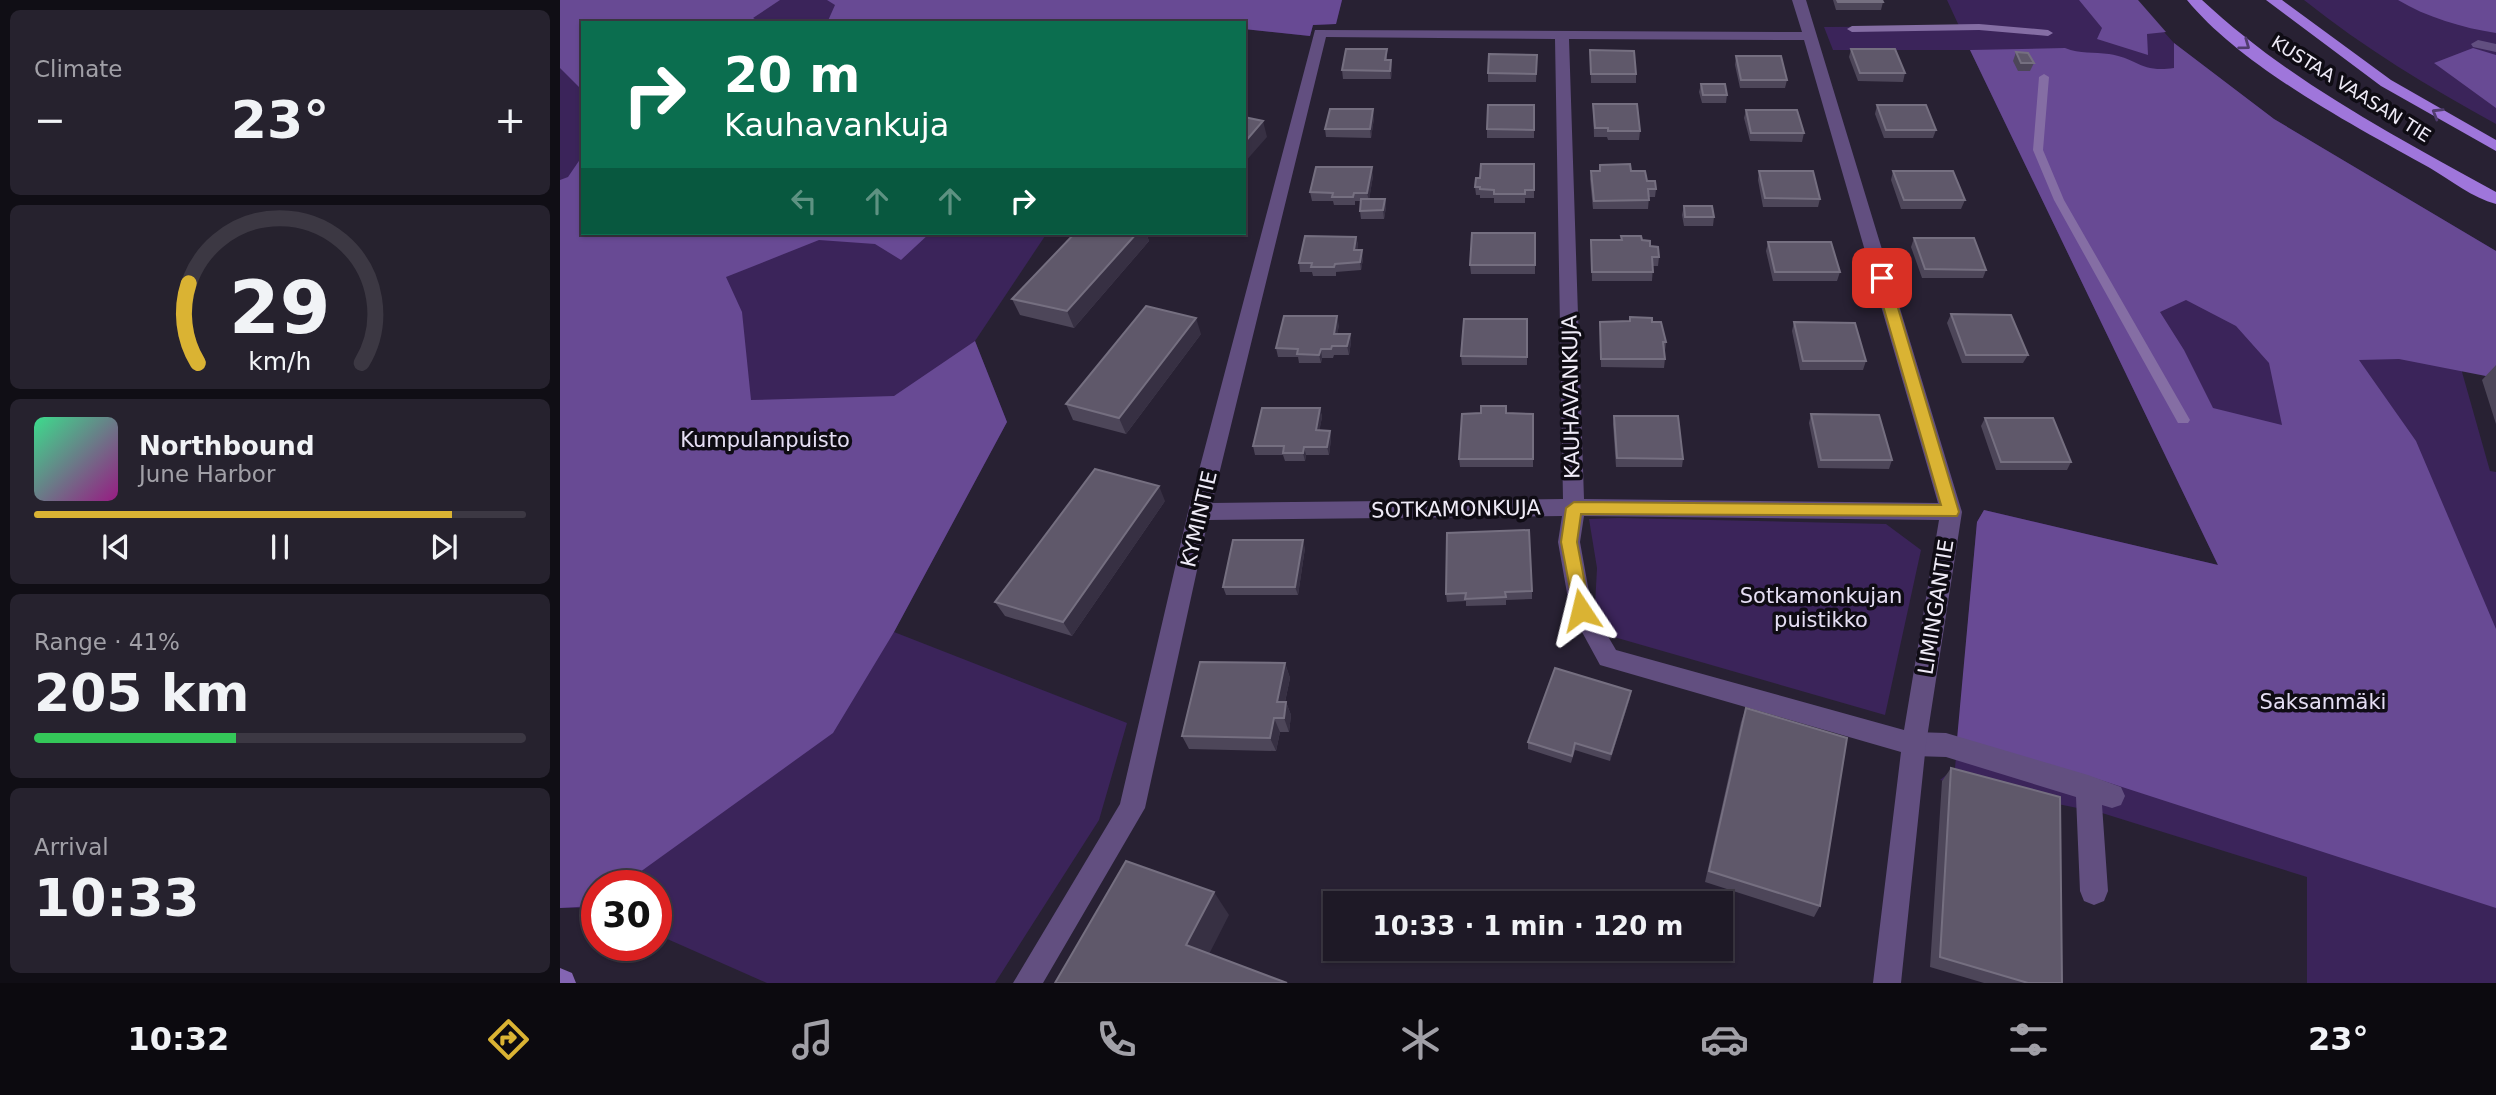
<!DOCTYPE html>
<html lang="en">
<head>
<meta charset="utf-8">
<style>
	body { margin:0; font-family:"DejaVu Sans",sans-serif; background:#26222e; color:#f1f3f6; height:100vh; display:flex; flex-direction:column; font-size:26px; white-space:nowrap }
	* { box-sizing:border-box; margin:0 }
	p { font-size:23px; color:#a1a0a7 }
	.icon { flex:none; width:38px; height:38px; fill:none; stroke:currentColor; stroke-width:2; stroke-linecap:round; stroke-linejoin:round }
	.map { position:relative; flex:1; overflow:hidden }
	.drawer { display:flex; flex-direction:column; gap:10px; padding:10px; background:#100e15; width:560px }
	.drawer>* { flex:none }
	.top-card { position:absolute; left:21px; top:21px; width:665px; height:214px; border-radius:0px; box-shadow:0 2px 5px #0004,0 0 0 2px #3c3843; background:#0b6e4f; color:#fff; overflow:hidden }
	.speed { position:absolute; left:21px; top:870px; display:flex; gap:14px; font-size:35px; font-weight:700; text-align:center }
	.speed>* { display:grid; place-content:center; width:91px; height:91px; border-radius:50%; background:#1e1926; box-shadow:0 2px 5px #0004,0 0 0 2px #3c3843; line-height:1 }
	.speed .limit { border:10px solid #d22; background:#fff; color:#111 }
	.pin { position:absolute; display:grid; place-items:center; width:60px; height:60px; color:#fff; margin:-30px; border-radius:14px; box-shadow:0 4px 10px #0006 }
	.me { position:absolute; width:77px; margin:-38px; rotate:350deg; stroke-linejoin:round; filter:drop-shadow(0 0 5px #0008) }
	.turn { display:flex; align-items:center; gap:24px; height:147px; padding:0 28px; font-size:32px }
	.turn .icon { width:91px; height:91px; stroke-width:2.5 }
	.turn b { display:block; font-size:49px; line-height:60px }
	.lanes { display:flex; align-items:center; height:66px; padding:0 28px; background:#0003; justify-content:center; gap:35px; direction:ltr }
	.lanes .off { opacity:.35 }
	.big { font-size:52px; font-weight:700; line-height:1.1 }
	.drawer .tile { flex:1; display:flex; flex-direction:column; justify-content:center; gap:10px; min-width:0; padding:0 24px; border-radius:10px; background:#26222e }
	.drawer .dial { align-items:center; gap:0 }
	.dial svg { height:182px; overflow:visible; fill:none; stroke:#3c3843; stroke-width:7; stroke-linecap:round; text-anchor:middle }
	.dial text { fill:#f1f3f6; stroke:none }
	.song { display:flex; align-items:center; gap:21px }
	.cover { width:84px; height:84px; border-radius:10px; background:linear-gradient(135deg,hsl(150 70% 55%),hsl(310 70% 35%)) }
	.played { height:7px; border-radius:4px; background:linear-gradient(90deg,#dab333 85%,#3c3843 85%) }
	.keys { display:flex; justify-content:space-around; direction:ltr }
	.heat { display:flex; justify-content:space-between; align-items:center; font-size:38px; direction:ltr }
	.charge { height:10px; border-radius:5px; background:linear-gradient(90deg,#34c759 41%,#3c3843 0) }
	.trip { position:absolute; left:763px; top:891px; width:410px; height:70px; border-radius:0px; background:#1e1926; box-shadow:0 2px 5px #0004,0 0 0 2px #3c3843; font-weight:700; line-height:70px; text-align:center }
	.menu { display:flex; height:112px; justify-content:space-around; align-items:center; background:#0c0a0f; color:#a1a0a7 }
	.menu .icon { width:49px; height:49px }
	.menu .current { color:#dab333 }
	.menu b { font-size:32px; color:#f1f3f6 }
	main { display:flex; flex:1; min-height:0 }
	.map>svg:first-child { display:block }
	.green { fill:#3b245a }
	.forest { fill:#684a94; fill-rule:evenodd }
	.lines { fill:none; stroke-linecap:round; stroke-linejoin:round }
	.stream { fill:#856ea4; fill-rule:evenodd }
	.lane { fill:#624f80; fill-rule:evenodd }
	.street { fill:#624f80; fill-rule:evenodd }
	.secondary { fill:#8465b3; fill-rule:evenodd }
	.primary { fill:#9f76db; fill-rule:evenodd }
	.wall { fill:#4d4659 }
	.shaded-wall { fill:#373043 }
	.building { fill:#5f586a; stroke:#756f80; stroke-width:2 }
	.oneway { stroke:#503c6e }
	.route { fill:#dab333; stroke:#8e7421; stroke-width:2 }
	.labels { text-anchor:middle; stroke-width:7; stroke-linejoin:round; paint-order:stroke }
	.far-street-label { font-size:18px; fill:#efebf7; stroke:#0f0c14 }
	.street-label { font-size:21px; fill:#efebf7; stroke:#0f0c14 }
	.park-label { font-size:21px; fill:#e5def3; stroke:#0f0c14 }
</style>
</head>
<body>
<main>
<section class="drawer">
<div class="tile"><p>Climate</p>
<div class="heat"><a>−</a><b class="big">23°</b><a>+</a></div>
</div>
<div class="tile dial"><svg viewBox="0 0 100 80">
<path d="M14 69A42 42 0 1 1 86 69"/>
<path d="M14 69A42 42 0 0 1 10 34" stroke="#dab333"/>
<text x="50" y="56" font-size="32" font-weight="700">29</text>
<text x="50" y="72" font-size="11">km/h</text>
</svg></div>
<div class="tile">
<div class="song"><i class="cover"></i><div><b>Northbound</b><p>June Harbor</p></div></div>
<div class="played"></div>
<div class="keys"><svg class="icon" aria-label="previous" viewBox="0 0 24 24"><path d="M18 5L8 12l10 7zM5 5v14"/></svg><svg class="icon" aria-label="pause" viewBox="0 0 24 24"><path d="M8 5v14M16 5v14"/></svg><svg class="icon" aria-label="next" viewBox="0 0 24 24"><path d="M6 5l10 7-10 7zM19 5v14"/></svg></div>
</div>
<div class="tile"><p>Range · 41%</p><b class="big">205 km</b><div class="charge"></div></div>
<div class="tile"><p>Arrival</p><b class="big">10:33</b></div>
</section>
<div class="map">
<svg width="1936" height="983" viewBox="0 0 1936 983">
	<rect width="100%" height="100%" fill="#282133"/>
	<!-- green -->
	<path class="green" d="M0 0H782L776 24 753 25 750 36 684 29V23H23V233H487L415 341 447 422 334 632 567 723 539 820 435 983H207L96 934V886H37V908H0Z
		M1387 0H1575L1614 43 1714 119 1936 251 1902 372 1930 471 1936 472V983H1747V877L1542 813 1380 780 1395 768 1417 522 1424 510 1658 565 1410 50H1273L1264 27 1399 26Z
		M1744 0H1936V124C1869 87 1804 48 1744 0Z
		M1059 518 1326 524 1361 550 1325 715 1054 637 1035 606 1037 568 1029 519Z"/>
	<!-- forest -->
	<path class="forest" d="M0 0H220L193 18 202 23H23V91L0 68Z
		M267 0H782L776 24 753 25 750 36 684 29V23H267L275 5Z
		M1519 0H1578L1606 32 1587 34 1588 55 1537 39 1542 28Z
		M1838 0H1936V33C1903 28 1866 17 1838 0Z
		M1614 43 1714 119 1936 251V378L1839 359 1799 360 1856 441 1936 629V908L1522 774 1397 739 1417 522 1424 510 1658 565 1410 50 1505 48C1520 54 1534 52 1549 54 1577 58 1580 73 1614 68ZM1626 300 1676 326 1709 363 1722 425 1653 408 1624 350 1600 312Z
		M1913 48 1936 55V108L1874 63Z
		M23 155V233H370L341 260 315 244 259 240 166 277 182 312 191 400 334 396 415 341 447 422 334 632 273 733 62 885 37 886V904L34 906 0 908V180L8 177Z"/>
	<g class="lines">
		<!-- stream -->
		<path class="stream" d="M1419 24 1488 30 1493 33 1488 36 1419 30 1292 32 1287 29 1292 26Z
			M1484 74 1489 77 1483 150 1504 200 1630 420 1628 423H1618L1494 200 1473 150 1479 77Z"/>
		<!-- lane -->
		<path class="lane" d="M1918 40 1936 44V52L1913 47 1911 44Z
			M1354 732 1386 733 1528 775 1561 787 1565 796 1561 805 1552 808 1542 805 1548 891 1544 901 1534 905 1524 901 1520 891 1516 797 1386 757 1354 756 1345 752 1342 744 1345 736Z"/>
		<!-- street -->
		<path class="street" d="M1232 0H1246L1402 512 1366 744 1341 983H1313L1341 752 1040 665 1010 610 998 542 1002 516 648 520 585 808 483 983H453L560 804 628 512 755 30 1242 32ZM766 37 995 39 1003 499 652 503ZM1009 39 1244 40 1378 503 1024 499ZM1024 516 1379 520 1344 730 1056 650 1032 609 1020 542Z"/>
		<!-- secondary -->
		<path class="secondary" d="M0 968 12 973 16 983H0Z"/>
		<!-- primary -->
		<path class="primary" d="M1627 0H1642C1729 81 1833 135 1936 192V204C1913 198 1890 180 1870 168 1794 126 1682 67 1627 0Z
			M1706 0H1722L1831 80 1936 140V151L1821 86Z"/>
	</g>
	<!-- wall -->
	<path class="wall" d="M1273 0H1322L1323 2 1321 10H1276Z
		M827 49V60H831L832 69 831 79H783L782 70Z
		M1291 49 1345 73 1343 82 1298 81 1289 57Z
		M1030 50 1076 74V83H1031Z
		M1456 52 1474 63 1470 71H1458L1453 61Z
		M977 55 976 82H928V73Z
		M1176 56 1227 80 1225 88H1180L1175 65Z
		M1141 84 1167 95 1166 103H1142L1139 92Z
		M1033 104 1080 131 1079 140H1048L1047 137H1034Z
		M974 105V138H927V129Z
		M1317 105 1376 130 1373 138H1324L1315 114Z
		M1186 110 1244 133 1242 142 1190 141 1184 118Z
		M814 118 811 138 766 137 765 129Z
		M974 164V198H965V203H934V198H920V195H916L915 187 920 178Z
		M1040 165 1071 171 1087 181 1096 189 1095 197H1089L1088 209H1033L1030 179 1031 171H1039Z
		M1199 171 1260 199 1258 207H1203L1198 180Z
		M1333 171 1405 200 1401 209H1341L1331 180Z
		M813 176 809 199H825L826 207 824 219H801L800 211 801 201H795V205H774L773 201H752L750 192Z
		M1124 206 1154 217 1153 226H1124L1122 215Z
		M515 233H586L589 241 514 328 460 315 452 299Z
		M975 233V274H911L910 265Z
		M1061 236 1082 240 1090 246 1099 257 1098 266H1093L1092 281H1032L1031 240H1061Z
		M796 237 798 245 797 250 803 259 801 270 776 272V276H753L752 272H740L739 263Z
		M1354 238 1426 270 1423 278H1362L1351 247Z
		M1208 242 1280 272 1277 281H1213L1206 251Z
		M1391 314 1468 355 1463 363H1402L1387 323Z
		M1070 317 1092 322 1106 342 1105 351H1104L1105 359 1104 368 1041 367 1040 322 1070 321Z
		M967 319V365H902L901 356Z
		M1234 322 1306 361 1303 370H1240L1232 331Z
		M779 325 777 334H790L791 342 789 355H774L773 358H762L761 363H739L738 357H718L716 348Z
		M641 334 566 434 513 420 506 404Z
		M1936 365V424L1922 380Z
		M760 408 762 417 759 431H770L771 439 769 455H746L745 461H725L723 455H695L693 446Z
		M921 413 973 414V467H900L899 459Z
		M1251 414 1332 460 1329 469 1258 468 1249 423Z
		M1054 416 1123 459 1122 467H1056L1053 424Z
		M1425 418 1511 462 1507 470H1436L1421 426Z
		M605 501 512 636 445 616 435 602Z
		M745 548 738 595H666L663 587Z
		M972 591V599L946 600V605L906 606V601L887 602 886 594Z
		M725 663 730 678 725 702H726L731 715 729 732H720L716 751 629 749 622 736Z
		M1070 698 1050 761 1015 750 1011 763 968 749V742Z
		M1186 708 1260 906 1254 917 1145 882 1181 722Z
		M1391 768 1502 983H1424L1370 967 1382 781Z"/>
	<!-- shaded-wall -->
	<path class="shaded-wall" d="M831 60 832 69 831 79 830 71Z
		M813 109 814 118 811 138 810 129Z
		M703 121 707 137 684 163V143Z
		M812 167 813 176 809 201 807 193Z
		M825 199 826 207 824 219 823 210Z
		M577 233H586L589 241 514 328 507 311Z
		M796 237 798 245 796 259 794 250Z
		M802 250 803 259 801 270 800 262Z
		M777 316 779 325 776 342 774 334Z
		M636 318 641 334 566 434 559 418Z
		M790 334 791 342 789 355 787 346Z
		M761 349 762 358 761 363 759 355Z
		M760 408 762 417 758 439 756 430Z
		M770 431 771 439 769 455 767 447Z
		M744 447 746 455 745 461 743 453Z
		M599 486 605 501 512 636 503 622Z
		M743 540 745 548 738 595 735 587Z
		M725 663 730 678 722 716 717 702Z
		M1071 691 1070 698 1050 761 1051 754Z
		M726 702 731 715 729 732 724 718Z
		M714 718 720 732 716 751 710 738Z
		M654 892 669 915 643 966 626 945Z"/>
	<!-- building -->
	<path class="building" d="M1277 0H1322L1323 2H1278Z
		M786 49H827L825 60H831L830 71 782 70Z
		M1291 49H1335L1345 73H1300Z
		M1030 50 1074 51 1076 74H1031Z
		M1456 52 1468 53 1474 63H1461Z
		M929 54 977 55 976 74 928 73Z
		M1176 56H1221L1227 80H1181Z
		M1141 84H1165L1167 95H1143Z
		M1033 104H1077L1080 131H1048V128H1035Z
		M928 105H974V130L927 129Z
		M1317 105H1366L1376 130H1326Z
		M770 109H813L810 129H765Z
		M1186 110H1237L1244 133H1191Z
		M684 117 703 121 684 143Z
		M921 164H974V190H965V194H934V190L920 189V187H915L916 178H920Z
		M1070 164 1071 171H1085L1087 181H1095L1096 189H1088L1089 200 1034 201 1031 171H1040V165Z
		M756 167H812L807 193H794L793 197H772L773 193 750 192Z
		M1199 171H1253L1260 199 1205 198Z
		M1333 171H1393L1405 200H1344Z
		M801 199H825L823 210 800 211Z
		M1124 206H1152L1154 217H1125Z
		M515 233H577L507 311 452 299Z
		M912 233H975V265H910Z
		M745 236 796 237 794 250H802L800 262 775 264 774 267H751L752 263H739Z
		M1061 236H1081L1082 240 1090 241V246L1098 247 1099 257H1092L1093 272H1032L1031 240H1062Z
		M1354 238H1414L1426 270 1365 269Z
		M1208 242H1271L1280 272H1215Z
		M586 306 636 318 559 418 506 404Z
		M1391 314 1451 315 1468 355H1406Z
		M724 316H777L774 334H790L787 346H772L771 349H761L759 355 737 354 738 349 716 348Z
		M1070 317 1092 318V322H1101L1106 342H1103L1105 359H1041L1040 322 1070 321Z
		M904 319H967V357L901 356Z
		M1234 322 1295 323 1306 361H1243Z
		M921 406H946V413L973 414V459H899L902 414 921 413Z
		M702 408H760L756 430 770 431 767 447H744L743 453H723L724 446H693Z
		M1251 414 1319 415 1332 460H1261Z
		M1054 416H1118L1123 459 1057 458Z
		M1425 418H1493L1511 462H1441Z
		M535 469 599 486 503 622 435 602Z
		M969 530 972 591 945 592 946 597 905 599 906 593 886 594 887 533Z
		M673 540H743L735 587H663Z
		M640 662 725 663 717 702H726L724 718H714L710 738 622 736Z
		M995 668 1071 691 1051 754 1015 743 1012 756 968 742Z
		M1186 708 1287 738 1260 906 1149 871Z
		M1391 768 1500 797 1502 983H1468L1380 957Z
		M566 861 654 892 626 945 727 983H495Z"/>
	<!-- one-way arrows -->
	<defs><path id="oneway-chevron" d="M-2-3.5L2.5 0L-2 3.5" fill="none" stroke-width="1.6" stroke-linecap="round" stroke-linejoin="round" transform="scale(1.75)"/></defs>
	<g class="oneway">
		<use href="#oneway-chevron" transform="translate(1685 45) rotate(36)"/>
		<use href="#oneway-chevron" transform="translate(1877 113) rotate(-149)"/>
	</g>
	<!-- route -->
	<path class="route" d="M1322 274 1329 278 1399 512 1397 516 1021 514 1017 542 1030 610 1027 615 1021 617 1015 615 1001 542 1006 508 1014 502 1381 505 1315 278Z"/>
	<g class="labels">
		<!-- far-street labels -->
		<g class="far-street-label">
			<text transform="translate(1791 89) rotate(32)" y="6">KUSTAA VAASAN TIE</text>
		</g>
		<!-- street labels -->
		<g class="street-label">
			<text transform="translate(1011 397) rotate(-91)" y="7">KAUHAVANKUJA</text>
			<text transform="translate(896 509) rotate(-1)" y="7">SOTKAMONKUJA</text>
			<text transform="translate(639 519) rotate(-77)" y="7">KYMINTIE</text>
			<text transform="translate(1376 607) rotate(-81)" y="7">LIMINGANTIE</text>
		</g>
		<!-- park labels -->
		<g class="park-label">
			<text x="205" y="447">Kumpulanpuisto</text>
			<text x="1261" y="603">Sotkamonkujan<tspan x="1261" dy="24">puistikko</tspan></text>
			<text x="1763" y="709">Saksanmäki</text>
		</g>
	</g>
</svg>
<div class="speed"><div class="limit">30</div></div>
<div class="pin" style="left:1322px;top:278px;background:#d93025"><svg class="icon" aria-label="arrive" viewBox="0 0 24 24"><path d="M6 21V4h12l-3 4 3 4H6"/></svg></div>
<svg class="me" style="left:1021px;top:610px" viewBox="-20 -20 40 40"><path d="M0-17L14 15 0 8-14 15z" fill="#dab333" stroke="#fff" stroke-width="4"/></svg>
<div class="trip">10:33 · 1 min · 120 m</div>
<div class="top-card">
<div class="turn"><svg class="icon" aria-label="right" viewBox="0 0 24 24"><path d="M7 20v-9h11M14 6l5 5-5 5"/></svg><div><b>20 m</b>Kauhavankuja</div></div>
<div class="lanes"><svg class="icon off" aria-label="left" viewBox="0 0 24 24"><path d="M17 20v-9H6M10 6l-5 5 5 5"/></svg><svg class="icon off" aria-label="ahead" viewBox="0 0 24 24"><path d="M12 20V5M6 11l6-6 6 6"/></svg><svg class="icon off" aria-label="ahead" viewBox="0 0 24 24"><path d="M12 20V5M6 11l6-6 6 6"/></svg><svg class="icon" aria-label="right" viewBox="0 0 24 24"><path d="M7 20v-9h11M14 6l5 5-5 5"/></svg></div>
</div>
</div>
</main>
<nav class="menu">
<b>10:32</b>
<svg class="icon current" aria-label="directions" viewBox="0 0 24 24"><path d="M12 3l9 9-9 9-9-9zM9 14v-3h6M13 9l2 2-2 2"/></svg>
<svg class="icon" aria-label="music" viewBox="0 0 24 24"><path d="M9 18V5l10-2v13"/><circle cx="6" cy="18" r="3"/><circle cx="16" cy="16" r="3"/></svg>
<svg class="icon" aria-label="phone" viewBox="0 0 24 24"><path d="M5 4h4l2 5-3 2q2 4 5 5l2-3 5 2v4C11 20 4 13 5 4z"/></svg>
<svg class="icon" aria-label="climate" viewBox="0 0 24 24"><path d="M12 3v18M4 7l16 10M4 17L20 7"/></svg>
<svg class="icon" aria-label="car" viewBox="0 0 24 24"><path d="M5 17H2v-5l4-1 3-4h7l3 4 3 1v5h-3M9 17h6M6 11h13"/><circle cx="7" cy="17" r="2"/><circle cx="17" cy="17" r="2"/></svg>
<svg class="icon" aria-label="filters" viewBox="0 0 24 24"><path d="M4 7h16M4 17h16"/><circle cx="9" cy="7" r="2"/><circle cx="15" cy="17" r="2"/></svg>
<b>23°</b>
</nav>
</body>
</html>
